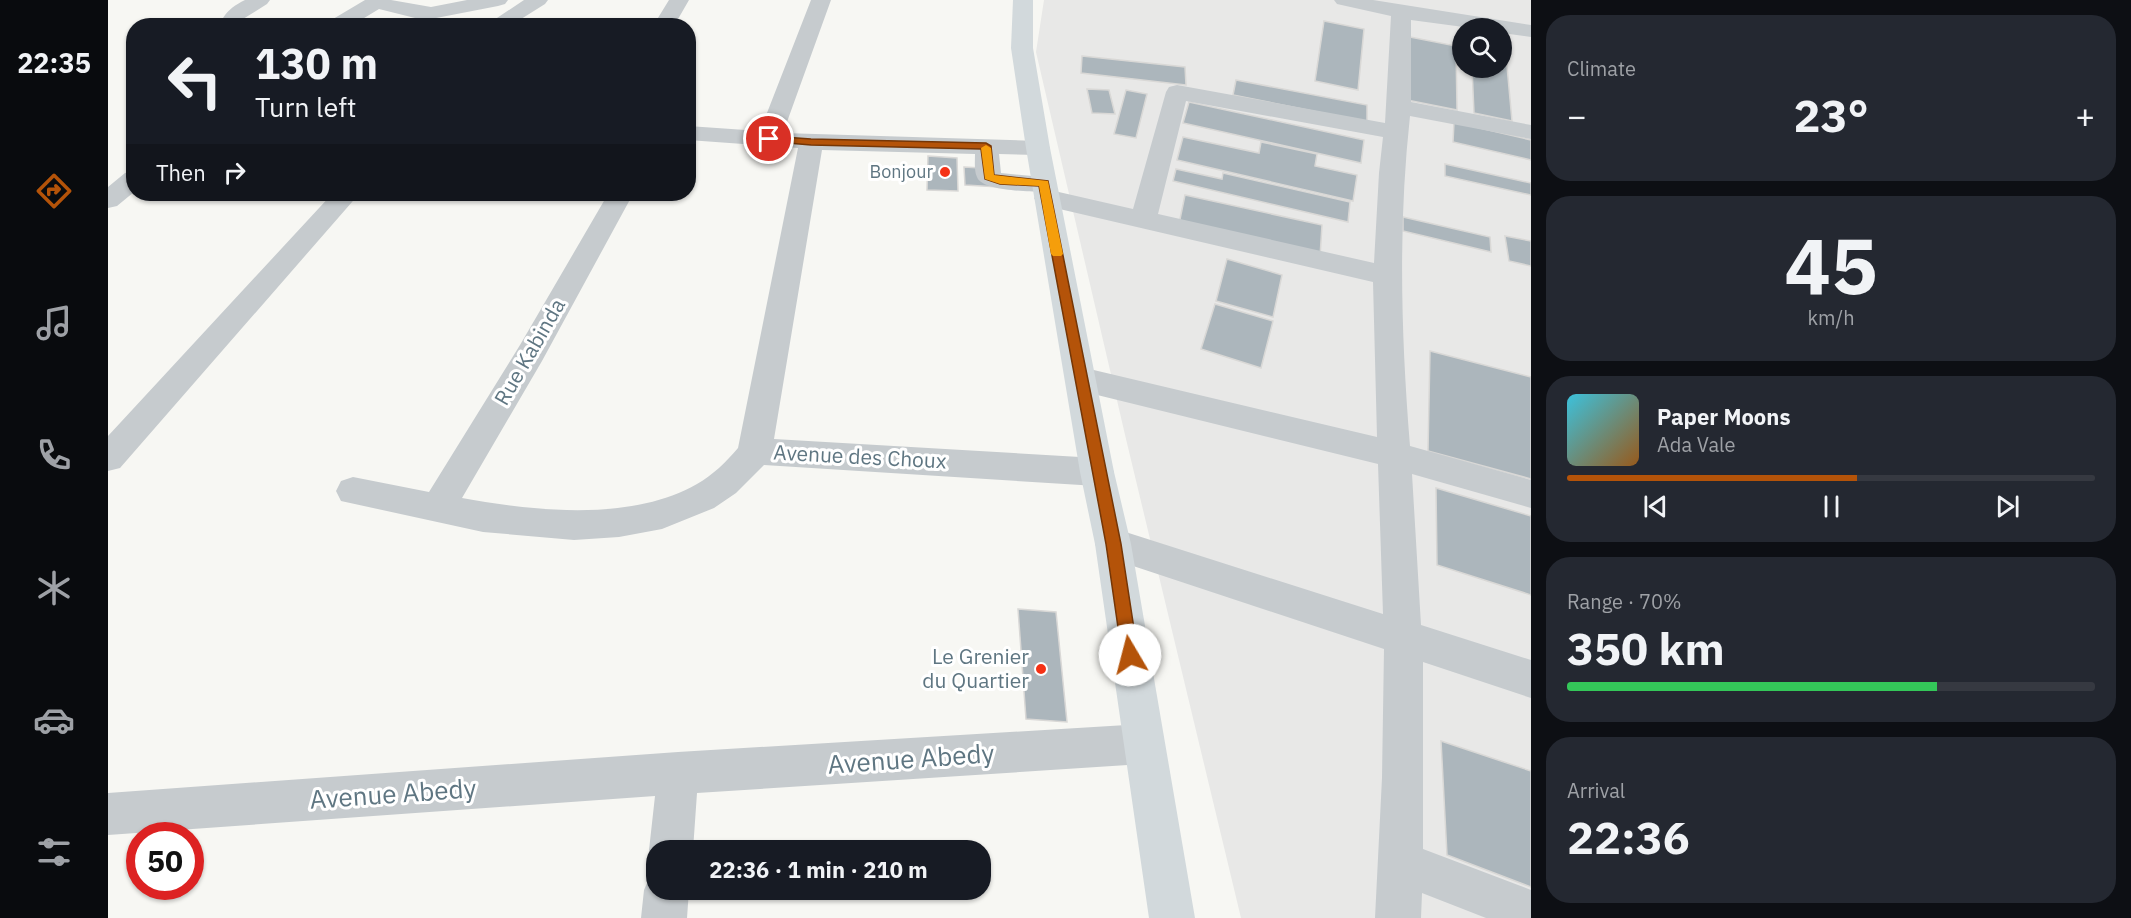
<!DOCTYPE html>
<html lang="en">
<head>
<meta charset="utf-8">
<style>
	body { margin:0; font-family:"IBM Plex Sans",sans-serif; background:#242831; color:#f1f3f6; height:100vh; display:flex; flex-direction:column; font-size:22px; white-space:nowrap }
	* { box-sizing:border-box; margin:0 }
	p { font-size:20px; color:#9ea1a6 }
	.icon { flex:none; width:33px; height:33px; fill:none; stroke:currentColor; stroke-width:2; stroke-linecap:round; stroke-linejoin:round }
	.map { position:relative; flex:1; overflow:hidden }
	.details { display:flex; flex-direction:column; gap:15px; padding:15px; background:#0d0f14; width:600px }
	.details>* { flex:none }
	.guide { position:absolute; left:18px; top:18px; width:570px; height:183px; border-radius:24px; box-shadow:0 2px 4px #0004; background:#171b24; color:#f1f3f6; overflow:hidden }
	.fabs { position:absolute; left:1344px; top:18px; display:grid; gap:12px }
	.fabs a { display:grid; place-items:center; width:60px; height:60px; border-radius:50%; background:#171b24; box-shadow:0 2px 4px #0004; font-size:30px }
	.speed { position:absolute; left:18px; top:822px; display:flex; gap:12px; font-size:30px; font-weight:700; text-align:center }
	.speed>* { display:grid; place-content:center; width:78px; height:78px; border-radius:50%; background:#171b24; box-shadow:0 2px 4px #0004; line-height:1 }
	.speed .limit { border:9px solid #d22; background:#fff; color:#111 }
	.pin { position:absolute; display:grid; place-items:center; width:51px; height:51px; color:#fff; margin:-26px; border:3px solid #fff; border-radius:50%; box-shadow:0 2px 6px #0007 }
	.me { position:absolute; width:66px; margin:-33px; rotate:352deg; stroke-linejoin:round; filter:drop-shadow(0 0 4px #0008) }
	.turn { display:flex; align-items:center; gap:21px; height:126px; padding:0 30px; font-size:27px }
	.turn .icon { width:78px; height:78px; stroke-width:2.5 }
	.turn b { display:block; font-size:42px; line-height:51px }
	.then { display:flex; align-items:center; height:57px; padding:0 30px; background:#0003; gap:12px; font-size:22px }
	.big { font-size:45px; font-weight:800; line-height:1.1 }
	.details .card { flex:1; display:flex; flex-direction:column; justify-content:center; gap:9px; min-width:0; padding:0 21px; border-radius:24px; background:#242831 }
	.details .dial { align-items:center; gap:0 }
	.dial b { font-size:78px; line-height:1 }
	.song { display:flex; align-items:center; gap:18px }
	.cover { width:72px; height:72px; border-radius:9px; background:linear-gradient(135deg,hsl(190 70% 55%),hsl(30 70% 35%)) }
	.played { height:6px; border-radius:3px; background:linear-gradient(90deg,#b45309 55%,#363941 55%) }
	.keys { display:flex; justify-content:space-around; direction:ltr }
	.heat { display:flex; justify-content:space-between; align-items:center; font-size:33px; direction:ltr }
	.charge { height:9px; border-radius:4px; background:linear-gradient(90deg,#34c759 70%,#363941 0) }
	.trip { position:absolute; left:538px; top:840px; width:345px; height:60px; border-radius:24px; background:#171b24; box-shadow:0 2px 4px #0004; font-weight:800; line-height:60px; text-align:center }
	main { display:flex; flex:1; min-height:0 }
	.dock { display:flex; flex-direction:column; width:108px; justify-content:space-around; align-items:center; background:#090b0e; color:#9ea1a6 }
	.dock .icon { width:42px; height:42px }
	.dock .current { color:#b45309 }
	.dock b { font-size:27px; color:#f1f3f6 }
	.map>svg:first-child { display:block }
	.built { fill:#e8e8e7; fill-rule:evenodd }
	.building { fill:#acb6bc; stroke:#d9d8d6; stroke-width:1.5 }
	.lines { fill:none; stroke-linecap:round; stroke-linejoin:round }
	.minor { fill:#c6cbce; fill-rule:evenodd }
	.major { fill:#d2d9dc; fill-rule:evenodd }
	.route { fill:#b45309; stroke:#753606; stroke-width:1.5 }
	.slow { fill:#f59e0b }
	.poi-dot { fill:#f53115; stroke:#fff; stroke-width:2 }
	.labels { text-anchor:middle; stroke-width:6; stroke-linejoin:round; paint-order:stroke }
	.far-poi-label { font-size:18px; fill:#5f7682; stroke:#fff; text-anchor:end }
	.street-label { font-size:21px; fill:#5f7682; stroke:#fff }
	.poi-label { font-size:21px; fill:#5f7682; stroke:#fff; text-anchor:end }
	.near-street-label { font-size:26px; fill:#5f7682; stroke:#fff }
</style>
</head>
<body>
<main>
<nav class="dock">
<b>22:35</b>
<svg class="icon current" aria-label="directions" viewBox="0 0 24 24"><path d="M12 3l9 9-9 9-9-9zM9 14v-3h6M13 9l2 2-2 2"/></svg>
<svg class="icon" aria-label="music" viewBox="0 0 24 24"><path d="M9 18V5l10-2v13"/><circle cx="6" cy="18" r="3"/><circle cx="16" cy="16" r="3"/></svg>
<svg class="icon" aria-label="phone" viewBox="0 0 24 24"><path d="M5 4h4l2 5-3 2q2 4 5 5l2-3 5 2v4C11 20 4 13 5 4z"/></svg>
<svg class="icon" aria-label="climate" viewBox="0 0 24 24"><path d="M12 3v18M4 7l16 10M4 17L20 7"/></svg>
<svg class="icon" aria-label="car" viewBox="0 0 24 24"><path d="M5 17H2v-5l4-1 3-4h7l3 4 3 1v5h-3M9 17h6M6 11h13"/><circle cx="7" cy="17" r="2"/><circle cx="17" cy="17" r="2"/></svg>
<svg class="icon" aria-label="filters" viewBox="0 0 24 24"><path d="M4 7h16M4 17h16"/><circle cx="9" cy="7" r="2"/><circle cx="15" cy="17" r="2"/></svg>
</nav>
<div class="map">
<svg width="1423" height="918" viewBox="0 0 1423 918">
	<rect width="100%" height="100%" fill="#f7f7f3"/>
	<!-- built -->
	<path class="built" d="M936 0H1423V918H1133L1018 439 928 52ZM1354 28H1394V68H1354Z"/>
	<!-- building -->
	<path class="building" d="M1216 21 1256 29 1250 90 1207 81Z
		M1302 37 1348 46 1349 110 1299 100Z
		M1394 54 1398 55 1404 121 1366 113 1364 68H1394Z
		M974 56 1077 67 1078 85 973 73Z
		M1128 80 1259 105V122L1125 95Z
		M979 89 1001 90 1007 114 984 113Z
		M1018 90 1039 94 1028 138 1006 134Z
		M1081 102 1256 140 1253 163 1075 123Z
		M1346 122 1423 140V160L1345 142Z
		M1075 137 1151 153 1153 142 1209 154 1207 166 1249 175 1245 201 1069 160Z
		M820 156 849 158 850 191 819 190Z
		M1337 164 1423 183V195L1337 176Z
		M856 167 890 169 891 187 857 185Z
		M1068 169 1114 179 1115 173 1242 202 1240 222 1065 181Z
		M1077 195 1214 225 1212 257 1071 224Z
		M1295 217 1382 237 1383 252 1295 231Z
		M1397 236 1423 241V266L1401 261Z
		M1119 259 1174 275 1165 317 1108 301Z
		M1107 304 1165 321 1153 368 1093 349Z
		M1322 351 1423 377V479L1320 451Z
		M1328 488 1423 516V595L1329 565Z
		M910 609 948 612 959 722 918 719Z
		M1333 741 1423 771V887L1339 855Z"/>
	<g class="lines">
		<!-- minor -->
		<path class="minor" d="M137 0H162L159 4 135 19 144 26H117L115 18C121 9 127 5 137 0Z
			M257 0H283L323 7 359 0H400L397 4 390 6 323 19 307 18 271 9 243 26H217L220 22Z
			M416 0H440L437 4 402 26H377Z
			M561 0H581L566 26H545Z
			M703 0H723L675 133 930 141 939 143 942 148 939 153 930 155 891 154 893 173 945 178 949 184 942 190 1025 209 1058 92 1061 87 1069 85 1277 123 1283 16 1229 4 1226 0H1265L1423 25V37L1394 33V28H1363L1303 20V102L1423 125V139L1302 116C1290 226 1293 335 1302 446L1423 480V508L1304 474 1313 625 1423 660V698L1315 662V849L1423 890V918H1378L1314 893 1313 918H1267L1274 778 1276 649 992 555 987 544 992 533 1005 528 1275 614 1270 464 973 391 962 387 958 379 962 371 973 367 1269 437 1265 282 930 204 926 198 932 192C919 191 874 191 869 177 866 171 867 161 867 154L714 150 666 439 989 458 1001 462 1006 472 1001 482 989 486 656 465 628 493 606 508 554 529 511 537 466 540 375 532 233 501 228 491 233 481 245 477 321 492 412 345 500 194H525L434 361 354 498C425 511 523 522 589 484 605 475 618 462 630 448L690 148 580 140V126L652 131ZM1078 101 1275 137 1271 173 1266 263 1050 214Z
			M26 171V192L9 206 0 208V187L17 173Z
			M224 194H251L12 468 0 471V436Z
			M1035 724 1049 730 1055 744 1049 758 1035 764 589 793 585 850H549V866L541 850 547 796 0 835V793L570 752Z
			M549 872V890H581L579 918H533L536 890 543 874Z"/>
		<!-- major -->
		<path class="major" d="M905 0H925V48L942 148 1006 472 1023 544 1087 918H1041L987 544 972 472 918 148 903 48Z"/>
	</g>
	<!-- route -->
	<path class="route" d="M661 136 703 139 878 143 883 146 886 175 940 181 1013 544 1030 655 1027 661 1022 663 1016 661 1014 655 998 544 931 186 892 184 877 179 873 149 703 145 657 141V137Z"/>
	<!-- slow -->
	<path class="slow" d="M878 145 883 148 886 175 940 181 955 254 953 256H945L943 254 931 186 892 184 877 179 873 148Z"/>
	<!-- markers -->
	<g class="poi-dot">
		<circle cx="837" cy="172" r="6"/>
		<circle cx="933" cy="669" r="6"/>
	</g>
	<g class="labels">
		<!-- far-poi labels -->
		<g class="far-poi-label">
			<text x="825" y="178">Bonjour</text>
		</g>
		<!-- street labels -->
		<g class="street-label">
			<text transform="translate(422 352) rotate(-60)" y="7">Rue Kabinda</text>
			<text transform="translate(752 457) rotate(3)" y="7">Avenue des Choux</text>
		</g>
		<!-- poi labels -->
		<g class="poi-label">
			<text x="921" y="664">Le Grenier<tspan x="921" dy="24">du Quartier</tspan></text>
		</g>
		<!-- near-street labels -->
		<g class="near-street-label">
			<text transform="translate(803 759) rotate(-4)" y="9">Avenue Abedy</text>
			<text transform="translate(285 794) rotate(-4)" y="9">Avenue Abedy</text>
		</g>
	</g>
</svg>
<div class="fabs">
<a><svg class="icon" aria-label="search" viewBox="0 0 24 24"><circle cx="10" cy="10" r="6"/><path d="M15 15l6 6"/></svg></a>
</div>
<div class="speed"><div class="limit">50</div></div>
<div class="pin" style="left:661px;top:139px;background:#d93025"><svg class="icon" aria-label="arrive" viewBox="0 0 24 24"><path d="M6 21V4h12l-3 4 3 4H6"/></svg></div>
<svg class="me" style="left:1022px;top:655px" viewBox="-20 -20 40 40"><circle r="19" fill="#fff"/><path d="M0-13L10 11 0 6-10 11z" fill="#b45309"/></svg>
<div class="trip">22:36 · 1 min · 210 m</div>
<div class="guide">
<div class="turn"><svg class="icon" aria-label="left" viewBox="0 0 24 24"><path d="M17 20v-9H6M10 6l-5 5 5 5"/></svg><div><b>130 m</b>Turn left</div></div>
<div class="then">Then<svg class="icon" aria-label="right" viewBox="0 0 24 24"><path d="M7 20v-9h11M14 6l5 5-5 5"/></svg></div>
</div>
</div>
<section class="details">
<div class="card"><p>Climate</p>
<div class="heat"><a>−</a><b class="big">23°</b><a>+</a></div>
</div>
<div class="card dial"><b>45</b><p>km/h</p></div>
<div class="card">
<div class="song"><i class="cover"></i><div><b>Paper Moons</b><p>Ada Vale</p></div></div>
<div class="played"></div>
<div class="keys"><svg class="icon" aria-label="previous" viewBox="0 0 24 24"><path d="M18 5L8 12l10 7zM5 5v14"/></svg><svg class="icon" aria-label="pause" viewBox="0 0 24 24"><path d="M8 5v14M16 5v14"/></svg><svg class="icon" aria-label="next" viewBox="0 0 24 24"><path d="M6 5l10 7-10 7zM19 5v14"/></svg></div>
</div>
<div class="card"><p>Range · 70%</p><b class="big">350 km</b><div class="charge"></div></div>
<div class="card"><p>Arrival</p><b class="big">22:36</b></div>
</section>
</main>
</body>
</html>
